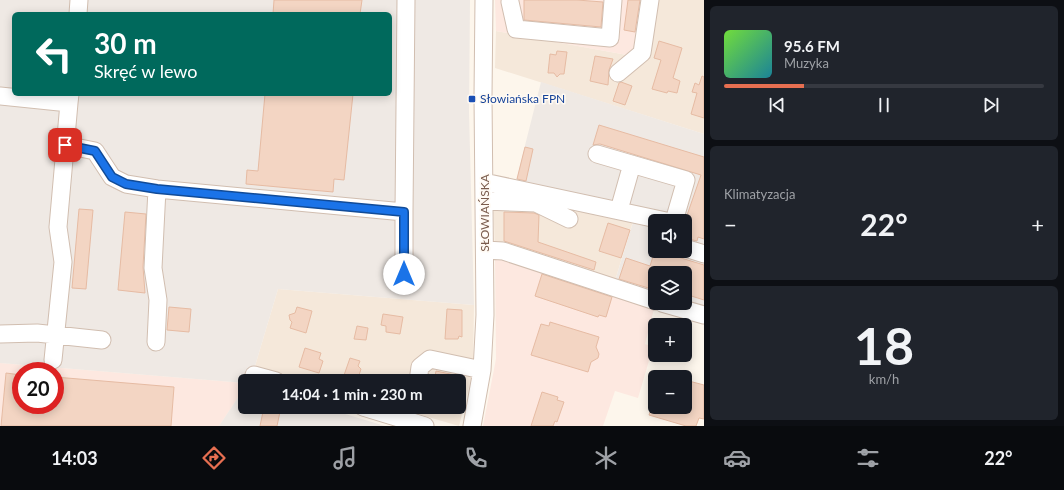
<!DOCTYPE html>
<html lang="pl">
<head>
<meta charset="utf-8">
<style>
	body { margin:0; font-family:Lato,sans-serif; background:#20242c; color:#f1f3f6; height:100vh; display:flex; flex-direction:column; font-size:15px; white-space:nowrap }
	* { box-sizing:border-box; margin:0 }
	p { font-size:13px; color:#9ea1a6 }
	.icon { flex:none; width:22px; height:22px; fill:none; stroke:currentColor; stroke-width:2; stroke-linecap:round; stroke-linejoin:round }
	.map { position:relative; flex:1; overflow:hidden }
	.details { display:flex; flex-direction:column; gap:6px; padding:6px; background:#0d0f14; width:360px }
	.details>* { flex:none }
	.hud { position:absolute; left:12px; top:12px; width:380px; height:84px; border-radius:6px; box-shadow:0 2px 10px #0003; background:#00695c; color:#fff; overflow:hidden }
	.buttons { position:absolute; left:648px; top:214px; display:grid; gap:8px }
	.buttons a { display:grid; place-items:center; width:44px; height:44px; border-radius:6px; background:#171b24; box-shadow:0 2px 10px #0003; font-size:20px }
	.speed { position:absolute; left:12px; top:362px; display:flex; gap:8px; font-size:20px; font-weight:700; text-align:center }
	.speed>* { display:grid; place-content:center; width:52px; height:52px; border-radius:50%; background:#171b24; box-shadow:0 2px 10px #0003; line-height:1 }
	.speed .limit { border:6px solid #d22; background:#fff; color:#111 }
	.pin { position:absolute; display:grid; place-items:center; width:34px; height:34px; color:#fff; margin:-17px; border-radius:8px; box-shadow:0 2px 6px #0006 }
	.me { position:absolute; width:44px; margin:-22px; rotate:0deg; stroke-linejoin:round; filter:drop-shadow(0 0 3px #0008) }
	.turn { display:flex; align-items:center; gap:14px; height:84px; padding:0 16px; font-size:18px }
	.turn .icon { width:52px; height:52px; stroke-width:2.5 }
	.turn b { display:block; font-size:28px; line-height:34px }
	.big { font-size:30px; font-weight:700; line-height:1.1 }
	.details .widget { flex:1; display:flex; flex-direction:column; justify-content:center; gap:6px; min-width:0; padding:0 14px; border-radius:6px; background:#20242c }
	.details .dial { align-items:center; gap:0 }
	.dial b { font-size:52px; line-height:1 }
	.song { display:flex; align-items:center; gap:12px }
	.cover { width:48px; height:48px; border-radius:6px; background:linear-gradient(135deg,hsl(100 70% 55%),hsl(190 70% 35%)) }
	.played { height:4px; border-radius:2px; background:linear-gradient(90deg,#e76f51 25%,#363941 25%) }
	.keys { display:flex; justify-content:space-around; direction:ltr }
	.heat { display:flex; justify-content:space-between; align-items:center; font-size:22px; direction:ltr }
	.trip { position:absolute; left:238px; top:374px; width:228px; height:40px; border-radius:6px; background:#171b24; box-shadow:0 2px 10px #0003; font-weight:700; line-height:40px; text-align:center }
	.tabs { display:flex; height:64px; justify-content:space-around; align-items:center; background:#090b0e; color:#9ea1a6 }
	.tabs .icon { width:28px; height:28px }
	.tabs .on { color:#e76f51 }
	.tabs b { font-size:18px; color:#f1f3f6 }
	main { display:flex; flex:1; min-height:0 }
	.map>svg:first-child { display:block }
	.residential { fill:#f5e8da }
	.commercial { fill:#fde8e0; fill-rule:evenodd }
	.industrial { fill:#efe9e4; fill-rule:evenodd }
	.building { fill:#f3d5c3; stroke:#e6bba3 }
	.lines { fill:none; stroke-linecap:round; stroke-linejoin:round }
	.minor-casing { stroke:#d1beb0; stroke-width:19 }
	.minor { stroke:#fff; stroke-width:17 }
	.route-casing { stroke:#114b97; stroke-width:10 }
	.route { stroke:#1a73e8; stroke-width:7 }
	.transit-dot { fill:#1a4fb4; stroke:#fffaf3; stroke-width:1.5 }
	.labels { text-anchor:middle; stroke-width:3; stroke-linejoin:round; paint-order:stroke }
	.transit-label { font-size:12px; fill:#164399; stroke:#fffaf3; text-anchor:start }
	.street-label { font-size:12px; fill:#7a5c4d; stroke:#fffaf3 }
</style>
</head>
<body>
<main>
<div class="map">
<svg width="704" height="426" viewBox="0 0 704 426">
	<rect width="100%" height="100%" fill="#fdf6ec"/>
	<!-- residential -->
	<path class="residential" d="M643 0H704V134L495 68 496 31 627 55Z
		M493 189 634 218 614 284 543 271 495 258Z
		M278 289 474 305 473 371 459 426 394 407H459V381H304L255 366Z"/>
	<!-- commercial -->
	<path class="commercial" d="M495 0H643L638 48 627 55 496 31Z
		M495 258 655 305 645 344 653 347 638 398 615 391 603 426H483L496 359Z
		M0 363 245 383V387L219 426H0ZM21 371H55V405H21Z"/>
	<!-- industrial -->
	<path class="industrial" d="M0 0H470L469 112 474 305 278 289 255 366 245 383 0 363ZM14 14H390V94H14Z
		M541 82 704 134V309L685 303V273H655V296L614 284 634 219 513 193ZM655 221H685V251H655Z
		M245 387V407H322L385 426H219Z"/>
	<!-- building -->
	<path class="building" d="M274 0H362L360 14H273Z
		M524 0H577L603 2 601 27 524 20Z
		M628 0H640L635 32 624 30Z
		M659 41 682 48 673 78 680 81 677 93 668 91 667 93 652 89 661 60 654 58Z
		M557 51 567 52 564 74H560L557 77 554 73H548L550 54 556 55Z
		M595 56 613 59 609 70 608 85 590 81Z
		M702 76 704 77V118L691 114 697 93 692 92 695 83 699 85Z
		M621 82 632 86 625 105 613 101 619 83Z
		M265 94H353L344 180 334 179 333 192 246 184 247 170 258 171Z
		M599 125 704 157V239L698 237 697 241 685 238V221L701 175 600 144 593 145Z
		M525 147 533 149 526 181 517 179Z
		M79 209 93 210 86 289 72 288Z
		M125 212 146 214 143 267 145 293 118 290Z
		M504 212 534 213 539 215 538 242 596 262 594 270 504 241Z
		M608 223 630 230 621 258 599 251Z
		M655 250 704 265V300L685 294V273H655V290L619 279 626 258 650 266Z
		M542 274 612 297 606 317 599 315 598 317 535 296Z
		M169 307 191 309 189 332 167 330Z
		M297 307 312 311 306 333 290 328 292 322 290 320 289 315 295 313Z
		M447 309 462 310V337L459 336 458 339H445Z
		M383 314 403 317 400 334 386 332V326L381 325Z
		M550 322 599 337 596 347 599 354 598 358 591 362 588 372 531 355 541 324 549 326Z
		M357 326 368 328 366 340 354 339Z
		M305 348 321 353 319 359 323 361 319 373 299 367Z
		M350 358 360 361 358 366 361 369 357 381H342Z
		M436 371 460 376 459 381H434Z
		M6 373 21 375V405H55V377L174 387 171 426H1Z
		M685 380 704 385V419L699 418 696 426H686L649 415 652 407H663L674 410 675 407H685Z
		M542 392 558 397 557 400 564 402 557 422 555 421 553 426H531Z
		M264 407H281L277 426H260Z"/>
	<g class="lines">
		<!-- minor casing -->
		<g class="minor-casing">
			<path id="minor" d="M510 2 516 29 610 38 613 0
				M78 14 79 0
				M618 73 642 53 650 0
				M0 96 69 103 70 94
				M65 145 95 151 112 177 126 184 157 189 404 212 406 0
				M597 154 686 180 674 221
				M484 182 666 221
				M484 201 536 203 569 219
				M619 210 632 164
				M685 248 704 254
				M485 250 503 251 655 301
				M404 274V212
				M662 303 704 315
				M0 334 37 333 102 340
				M156 342 158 300 153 268 157 189
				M53 360 63 262 58 227 69 103
				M254 375 276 381
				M418 381 420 367 430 359 482 370
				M363 407 425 426
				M472 426 482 370 485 315 483 96 484 0"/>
		</g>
		<!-- minor -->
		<use href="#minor" class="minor"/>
	</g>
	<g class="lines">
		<!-- route casing -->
		<g class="route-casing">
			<path id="route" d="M65 145 95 151 112 177 126 184 157 189 404 212V274"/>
		</g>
		<!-- route -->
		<use href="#route" class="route"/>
	</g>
	<!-- markers -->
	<rect class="transit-dot" x="468" y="95" width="8" height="8" rx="2"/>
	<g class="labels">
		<!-- transit labels -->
		<g class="transit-label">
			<text x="480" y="103">Słowiańska FPN</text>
		</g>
		<!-- street labels -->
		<g class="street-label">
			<text transform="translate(485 213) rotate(-90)" y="4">SŁOWIAŃSKA</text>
		</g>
	</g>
</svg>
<div class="buttons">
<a><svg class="icon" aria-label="sound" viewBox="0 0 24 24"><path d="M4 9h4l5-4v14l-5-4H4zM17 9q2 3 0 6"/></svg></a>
<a><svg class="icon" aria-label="layers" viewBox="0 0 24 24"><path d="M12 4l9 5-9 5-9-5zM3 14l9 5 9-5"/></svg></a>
<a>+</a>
<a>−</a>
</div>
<div class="speed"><div class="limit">20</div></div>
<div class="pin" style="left:65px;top:145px;background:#d93025"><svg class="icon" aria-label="arrive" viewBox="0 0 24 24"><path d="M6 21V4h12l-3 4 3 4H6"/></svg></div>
<svg class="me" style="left:404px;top:274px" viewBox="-20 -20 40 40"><circle r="19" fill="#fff"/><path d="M0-13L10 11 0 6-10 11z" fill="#1a73e8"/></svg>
<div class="trip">14:04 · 1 min · 230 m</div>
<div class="hud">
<div class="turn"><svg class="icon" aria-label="left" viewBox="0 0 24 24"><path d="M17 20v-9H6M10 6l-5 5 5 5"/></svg><div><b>30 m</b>Skręć w lewo</div></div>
</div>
</div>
<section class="details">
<div class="widget">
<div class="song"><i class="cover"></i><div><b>95.6 FM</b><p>Muzyka</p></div></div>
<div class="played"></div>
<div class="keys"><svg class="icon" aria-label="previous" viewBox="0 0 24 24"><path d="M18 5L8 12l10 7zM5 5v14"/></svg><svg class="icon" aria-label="pause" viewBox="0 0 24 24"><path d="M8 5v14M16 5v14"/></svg><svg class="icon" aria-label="next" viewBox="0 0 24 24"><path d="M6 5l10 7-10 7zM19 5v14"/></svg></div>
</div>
<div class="widget"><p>Klimatyzacja</p>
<div class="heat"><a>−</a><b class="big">22°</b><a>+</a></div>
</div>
<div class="widget dial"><b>18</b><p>km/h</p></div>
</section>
</main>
<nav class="tabs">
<b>14:03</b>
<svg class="icon on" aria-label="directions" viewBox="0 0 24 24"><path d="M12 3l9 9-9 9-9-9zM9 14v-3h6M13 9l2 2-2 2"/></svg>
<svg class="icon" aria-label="music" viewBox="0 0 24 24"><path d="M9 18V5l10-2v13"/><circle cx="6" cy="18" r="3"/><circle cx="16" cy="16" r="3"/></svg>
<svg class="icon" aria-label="phone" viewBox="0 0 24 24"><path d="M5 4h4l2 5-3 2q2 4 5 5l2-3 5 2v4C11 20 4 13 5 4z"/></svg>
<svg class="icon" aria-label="climate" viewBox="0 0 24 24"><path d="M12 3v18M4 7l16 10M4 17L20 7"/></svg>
<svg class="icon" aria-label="car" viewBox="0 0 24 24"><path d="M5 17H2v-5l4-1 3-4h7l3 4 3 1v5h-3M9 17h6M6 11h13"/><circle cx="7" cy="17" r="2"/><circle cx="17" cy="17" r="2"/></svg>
<svg class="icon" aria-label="filters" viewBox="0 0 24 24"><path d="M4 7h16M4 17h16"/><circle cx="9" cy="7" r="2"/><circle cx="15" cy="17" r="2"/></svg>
<b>22°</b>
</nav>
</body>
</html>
